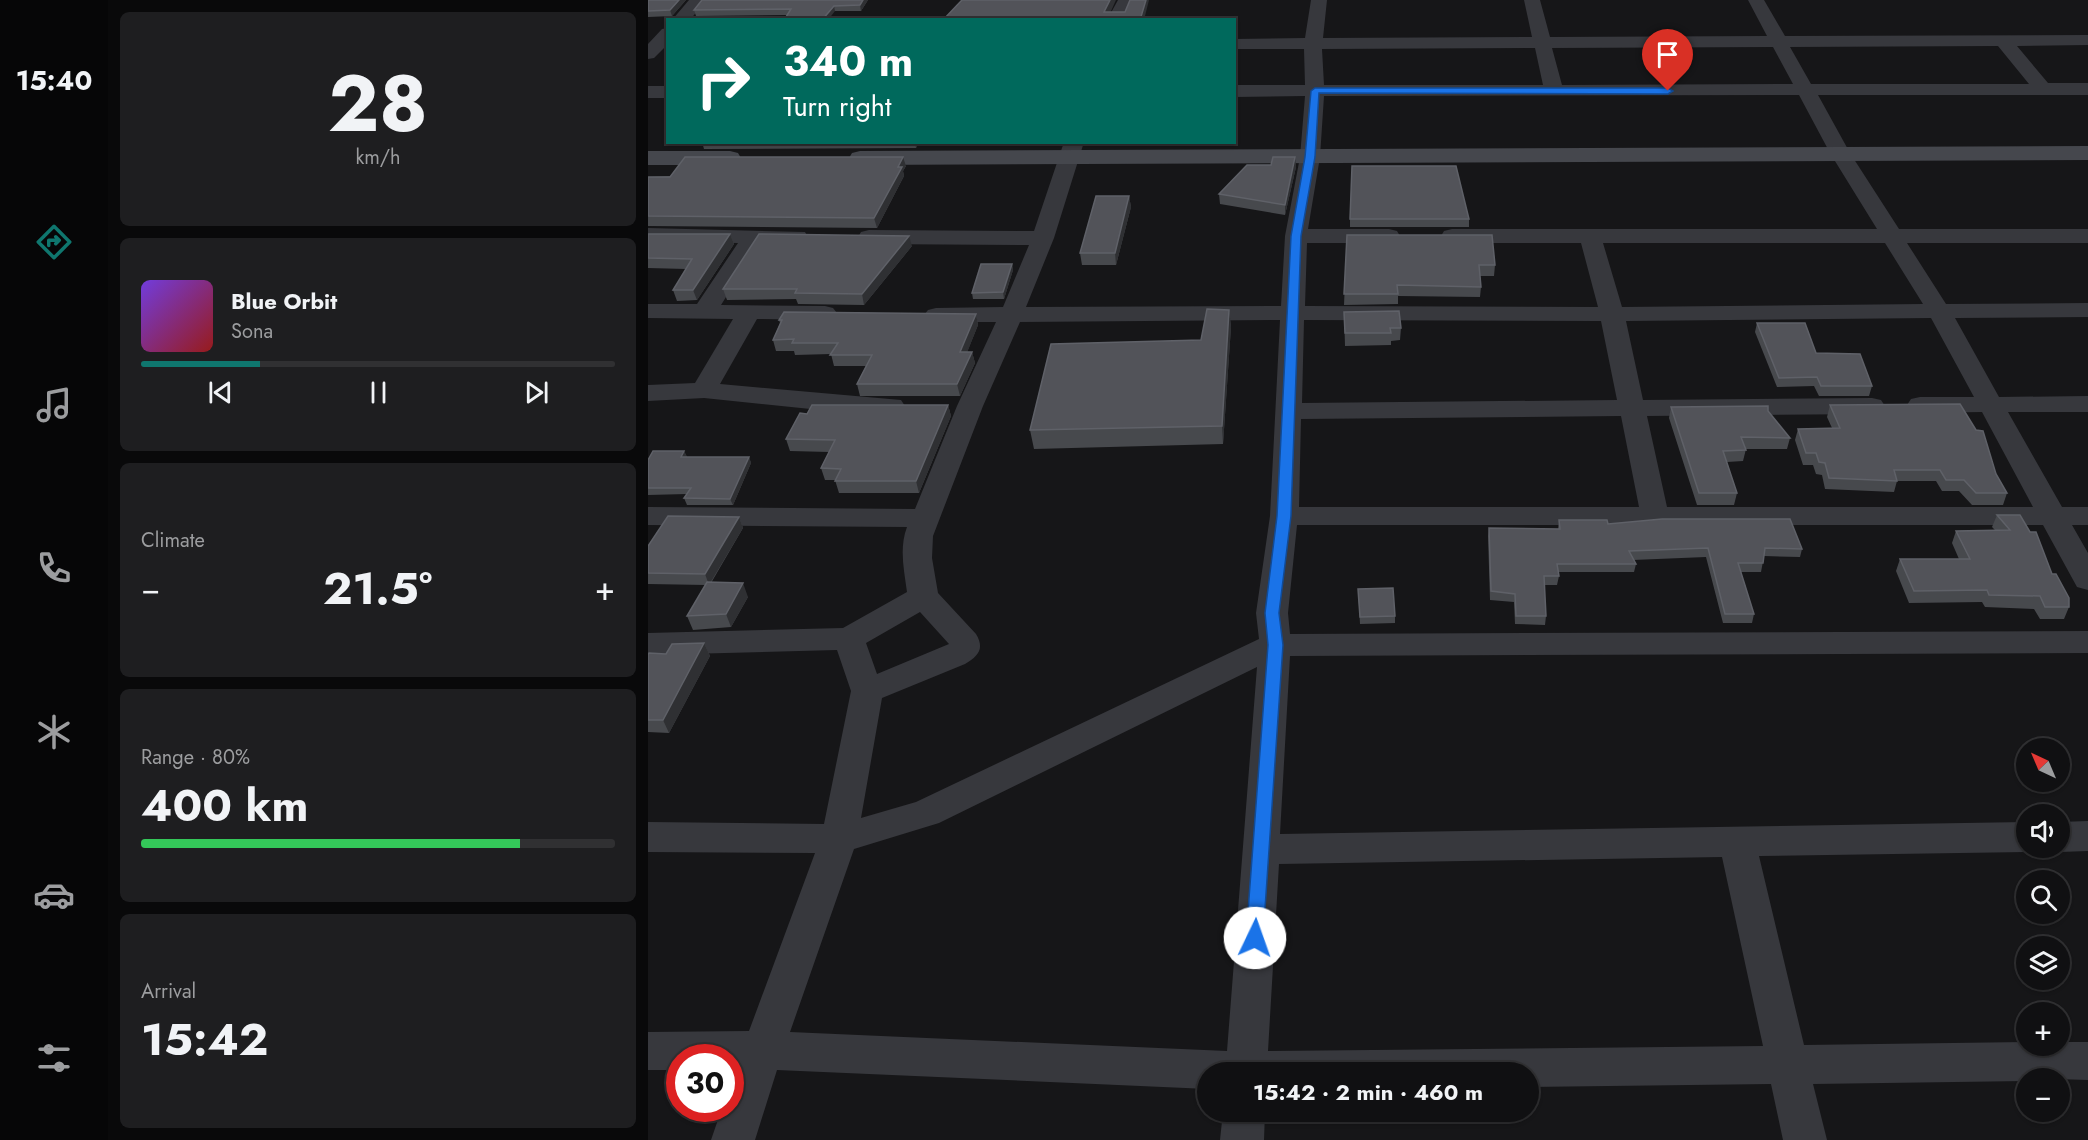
<!DOCTYPE html>
<html lang="en">
<head>
<meta charset="utf-8">
<style>
	body { margin:0; font-family:Jost,sans-serif; background:#1e1e20; color:#f1f3f6; height:100vh; display:flex; flex-direction:column; font-size:22px; white-space:nowrap }
	* { box-sizing:border-box; margin:0 }
	p { font-size:20px; color:#9c9d9f }
	.icon { flex:none; width:33px; height:33px; fill:none; stroke:currentColor; stroke-width:2; stroke-linecap:round; stroke-linejoin:round }
	.map { position:relative; flex:1; overflow:hidden }
	.panel { display:flex; flex-direction:column; gap:12px; padding:12px; background:#09090a; width:540px }
	.panel>* { flex:none }
	.top-card { position:absolute; left:18px; top:18px; width:570px; height:126px; border-radius:0px; box-shadow:0 2px 4px #0004,0 0 0 2px #303032; background:#00695c; color:#fff; overflow:hidden }
	.needle { width:39px; rotate:316deg }
	.fabs { position:absolute; left:1368px; top:738px; display:grid; gap:12px }
	.fabs a { display:grid; place-items:center; width:54px; height:54px; border-radius:50%; background:#101012; box-shadow:0 2px 4px #0004,0 0 0 2px #303032; font-size:30px }
	.speed { position:absolute; left:18px; top:1044px; display:flex; gap:12px; font-size:30px; font-weight:700; text-align:center }
	.speed>* { display:grid; place-content:center; width:78px; height:78px; border-radius:50%; background:#101012; box-shadow:0 2px 4px #0004,0 0 0 2px #303032; line-height:1 }
	.speed .limit { border:9px solid #d22; background:#fff; color:#111 }
	.pin { position:absolute; display:grid; place-items:center; width:51px; height:51px; color:#fff; margin:-62px -26px; border-radius:50% 50% 50% 0; rotate:-45deg; box-shadow:0 0 6px #0007 }
	.pin .icon { rotate:45deg }
	.me { position:absolute; width:66px; margin:-33px; rotate:3deg; stroke-linejoin:round; filter:drop-shadow(0 0 4px #0008) }
	.turn { display:flex; align-items:center; gap:21px; height:126px; padding:0 18px; font-size:27px }
	.turn .icon { width:78px; height:78px; stroke-width:2.5 }
	.turn b { display:block; font-size:42px; line-height:51px }
	.big { font-size:45px; font-weight:700; line-height:1.1 }
	.panel .card { flex:1; display:flex; flex-direction:column; justify-content:center; gap:9px; min-width:0; padding:0 21px; border-radius:9px; background:#1e1e20 }
	.panel .dial { align-items:center; gap:0 }
	.dial b { font-size:78px; line-height:1 }
	.song { display:flex; align-items:center; gap:18px }
	.cover { width:72px; height:72px; border-radius:9px; background:linear-gradient(135deg,hsl(260 70% 55%),hsl(0 70% 35%)) }
	.played { height:6px; border-radius:3px; background:linear-gradient(90deg,#0f766e 25%,#303032 25%) }
	.keys { display:flex; justify-content:space-around; direction:ltr }
	.heat { display:flex; justify-content:space-between; align-items:center; font-size:33px; direction:ltr }
	.charge { height:9px; border-radius:4px; background:linear-gradient(90deg,#34c759 80%,#303032 0) }
	.trip { position:absolute; left:549px; top:1062px; width:342px; height:60px; border-radius:30px; background:#101012; box-shadow:0 2px 4px #0004,0 0 0 2px #303032; font-weight:700; line-height:60px; text-align:center }
	main { display:flex; flex:1; min-height:0 }
	.tabs { display:flex; flex-direction:column; width:108px; justify-content:space-around; align-items:center; background:#060607; color:#9c9d9f }
	.tabs .icon { width:42px; height:42px }
	.tabs .current { color:#0f766e }
	.tabs b { font-size:27px; color:#f1f3f6 }
	.map>svg:first-child { display:block }
	.lines { fill:none; stroke-linecap:round; stroke-linejoin:round }
	.street { fill:#37383d; fill-rule:evenodd }
	.secondary { fill:#45474d; fill-rule:evenodd }
	.wall { fill:#47494d }
	.shaded-wall { fill:#2f3033 }
	.building { fill:#525359; stroke:#5f6168; stroke-width:1.5 }
	.route { fill:#1a73e8; stroke:#114b97; stroke-width:1.5 }
</style>
</head>
<body>
<main>
<nav class="tabs">
<b>15:40</b>
<svg class="icon current" aria-label="directions" viewBox="0 0 24 24"><path d="M12 3l9 9-9 9-9-9zM9 14v-3h6M13 9l2 2-2 2"/></svg>
<svg class="icon" aria-label="music" viewBox="0 0 24 24"><path d="M9 18V5l10-2v13"/><circle cx="6" cy="18" r="3"/><circle cx="16" cy="16" r="3"/></svg>
<svg class="icon" aria-label="phone" viewBox="0 0 24 24"><path d="M5 4h4l2 5-3 2q2 4 5 5l2-3 5 2v4C11 20 4 13 5 4z"/></svg>
<svg class="icon" aria-label="climate" viewBox="0 0 24 24"><path d="M12 3v18M4 7l16 10M4 17L20 7"/></svg>
<svg class="icon" aria-label="car" viewBox="0 0 24 24"><path d="M5 17H2v-5l4-1 3-4h7l3 4 3 1v5h-3M9 17h6M6 11h13"/><circle cx="7" cy="17" r="2"/><circle cx="17" cy="17" r="2"/></svg>
<svg class="icon" aria-label="filters" viewBox="0 0 24 24"><path d="M4 7h16M4 17h16"/><circle cx="9" cy="7" r="2"/><circle cx="15" cy="17" r="2"/></svg>
</nav>
<section class="panel">
<div class="card dial"><b>28</b><p>km/h</p></div>
<div class="card">
<div class="song"><i class="cover"></i><div><b>Blue Orbit</b><p>Sona</p></div></div>
<div class="played"></div>
<div class="keys"><svg class="icon" aria-label="previous" viewBox="0 0 24 24"><path d="M18 5L8 12l10 7zM5 5v14"/></svg><svg class="icon" aria-label="pause" viewBox="0 0 24 24"><path d="M8 5v14M16 5v14"/></svg><svg class="icon" aria-label="next" viewBox="0 0 24 24"><path d="M6 5l10 7-10 7zM19 5v14"/></svg></div>
</div>
<div class="card"><p>Climate</p>
<div class="heat"><a>−</a><b class="big">21.5°</b><a>+</a></div>
</div>
<div class="card"><p>Range · 80%</p><b class="big">400 km</b><div class="charge"></div></div>
<div class="card"><p>Arrival</p><b class="big">15:42</b></div>
</section>
<div class="map">
<svg width="1440" height="1140" viewBox="0 0 1440 1140">
	<rect width="100%" height="100%" fill="#161618"/>
	<g class="lines">
		<!-- street -->
		<path class="street" d="M41 0H58L42 20H24Z
			M470 0H486L476 20H459Z
			M663 0H679L675 38 884 37 876 0H892L902 37 1119 36 1100 0H1116L1137 36 1440 35V45L1369 46 1400 83H1440V95H1170L1202 153 1251 229H1440V243H1259L1298 304 1440 303V317L1307 318 1351 397 1440 396V412H1360L1414 507H1440V525H1424L1440 553V590L1429 587 1395 525H649L640 613 642 634 1440 631V653L642 656 632 834 1378 822V848H1390L1378 852 1111 856 1156 1045 1378 1042V1046H1412V1042H1440V1080L1378 1078V1081L1165 1084 1179 1140H1135L1123 1084 880 1087V1072H560V1089L129 1070 107 1140H63L74 1108H82V1084L88 1069H82V1058H32V1070H0V1032L101 1031 167 853 0 852V822L176 824 203 691 189 650 0 655V633L195 628 259 592C256 570 251 548 259 527L0 525V507L267 509 309 406 348 322H288L280 320 276 315 280 310 288 308 355 307 381 245 221 244 213 242 210 237 213 232 221 230 386 231 416 142H436L406 238 378 307 633 306 637 236 652 157 657 96 586 97V85H657L656 49H586V39L657 38ZM1350 46 1381 84H1163L1142 47ZM1125 47 1145 84 914 85 904 48ZM887 48 895 85H676L674 49ZM1151 95 1182 153 1229 229H804L796 231 793 236 796 241 804 243H933L950 307 657 306 659 243H741L749 241 752 236 749 231 741 229H660L672 157 676 96ZM955 243H1237L1275 304 974 307ZM1283 318 1326 397H1272L1263 399 1259 405 1263 411 1272 413 1334 412 1385 507H1019L999 416 1224 414 1233 412 1237 406 1233 400 1224 398 995 400 978 321ZM632 320 622 516 608 613 611 639 268 802 213 818 234 698 317 664C330 656 337 649 328 634L290 593 284 558 285 536 335 406 372 322ZM656 320 953 321 969 400 654 403ZM973 416 991 507H651L653 419ZM272 612 301 644 229 674 218 643ZM609 667 579 1051 142 1032 206 849 291 823ZM1074 857 1115 1046 620 1051 631 864Z
			M20 28V44L6 58 0 59V44L14 29Z
			M0 86H20V98H0Z
			M0 228 157 232 160 237 157 242 112 243 73 305 177 306 185 308 189 313 185 318 177 320 109 319 72 384 253 400 257 406 253 412 211 414 56 398 0 401V385L47 383 85 319 0 318V304H49L90 243 0 242Z
			M1440 821V851L1412 852 1400 848H1412V822Z
			M575 1112H617L616 1140H572Z"/>
		<!-- secondary -->
		<path class="secondary" d="M1440 146V160L212 165 204 163 201 158 204 153 212 151Z
			M0 151H82L90 153 93 158 90 163 82 165H0Z"/>
	</g>
	<!-- wall -->
	<path class="wall" d="M0 0H38L24 16 0 17Z
		M55 0H220L213 11H187L139 15 48 16 46 10Z
		M54 142H271L268 148 56 149Z
		M647 157 648 167 637 215 572 204 571 194 623 165Z
		M258 166 255 171 256 176 229 228 0 226V177Z
		M481 196 483 207 468 265H434L432 253Z
		M702 219H821V227H702Z
		M0 234H82L86 244 49 300 29 301 25 290 38 269 0 268Z
		M699 235 847 265 846 276H832L833 287 832 297 750 296V304L696 305Z
		M264 246 216 305 150 304 148 299 79 300 75 289Z
		M364 264 365 270 356 299H325L324 293Z
		M581 310 583 327 575 444 386 449 382 430 553 340Z
		M696 312 753 328 752 340 743 341V345L697 346Z
		M328 314 330 325 319 352H324L327 363 312 396H212L209 384 218 366H186L183 354 147 355 146 351H128L125 340 132 323 131 320Z
		M1109 323 1168 353 1224 386 1221 396H1171L1166 386 1129 387 1107 332Z
		M300 405 303 416 271 493H191L187 480H177L173 468 181 452 142 451 138 439 159 414Z
		M1182 405 1348 474 1359 493 1355 505H1324L1311 491H1294L1288 481H1249L1246 492 1177 489 1174 475 1168 474 1165 465H1155L1147 440 1150 429 1184 428 1179 417Z
		M1023 407 1120 411 1142 438 1139 449H1098L1095 461 1079 462 1089 493 1086 505H1049L1021 418Z
		M36 451 39 457H101L103 463 85 505H39L36 498 39 494 0 495V460Z
		M1349 515 1404 574 1421 607 1416 619H1392L1386 609 1337 607 1334 602 1261 603 1248 571 1252 559H1311L1304 543 1308 531 1347 530 1344 527Z
		M91 517 95 528 63 583 100 597 83 627 45 630 39 616 58 585 0 584V546Z
		M911 520 960 524 1154 549 1152 557 1116 556 1113 572H1093L1106 614 1104 623H1075L1058 557 985 560 988 564 986 572H910L911 576 909 585H896L898 616 897 625 867 624 866 602 842 600 840 536 841 528 910 529Z
		M710 589 747 616V623L712 624Z
		M56 643 62 656 21 733 0 732V655L18 654Z"/>
	<!-- shaded-wall -->
	<path class="shaded-wall" d="M31 0H38L24 16 22 10Z
		M215 0H220L213 11 212 5Z
		M462 0H468L459 20 456 12Z
		M498 0H501L496 20H492Z
		M186 6 187 11 180 20H174Z
		M267 142H271L268 148Z
		M255 157 258 166 255 171 256 176 229 228 226 218 250 167Z
		M647 157 648 167 637 215V205Z
		M481 196 483 207 468 265 467 253Z
		M82 234 86 244 49 300 45 290Z
		M261 236 264 246 216 305 214 294Z
		M364 264 365 270 356 299 355 292Z
		M581 310 583 327 575 444 574 426Z
		M328 314 330 325 315 363 312 352Z
		M324 352 327 363 312 396 309 384Z
		M300 405 303 416 271 493 268 481Z
		M36 451 39 457H33Z
		M101 457 103 463 85 505 82 499Z
		M91 517 95 528 61 585 57 574Z
		M95 583 100 597 83 627 78 614Z
		M56 643 62 656 21 733 15 720Z"/>
	<!-- building -->
	<path class="building" d="M0 0H31L22 10 0 11Z
		M54 0H215L212 5 186 6 174 20H136L143 9 46 10Z
		M314 0H462L456 12H477L482 0H498L492 20H295Z
		M37 157H255L250 167H254L226 218 0 216V177H22Z
		M625 157H647L637 205 571 194 599 165H623Z
		M704 166H808L821 219H702Z
		M448 196H481L467 253H432Z
		M0 234H82L45 290H25L44 259 0 258Z
		M111 234 261 236 214 294 147 293 149 289H75Z
		M699 235H844L847 265H831L833 287 749 285 750 294H696Z
		M333 264H364L355 292 324 293Z
		M559 309 581 310 574 426 382 430 403 344 553 340Z
		M751 311 753 328H742L743 333H697L696 312Z
		M136 312 328 314 312 352H324L309 384H209L224 355H182L190 343H144L146 339 125 340 134 320H131Z
		M1109 323H1157L1168 353 1212 354 1224 386H1173L1169 377 1131 378Z
		M1312 404 1328 430 1335 431 1348 474 1359 493H1328L1316 480H1298L1292 470H1246L1249 481 1181 478 1177 463 1171 462 1168 453H1158L1150 429 1192 428 1182 405Z
		M164 405H300L268 481H187L193 469 173 468 187 440 138 439 152 413 159 414Z
		M1120 406V411L1142 438 1093 437 1098 450 1075 451 1089 493H1051L1023 407Z
		M5 451H36L33 457H101L82 499 36 498 43 488H0V460Z
		M1349 515H1372L1382 532H1388L1404 574H1408L1421 598V607H1397L1392 596 1341 595 1339 590 1266 591 1252 559H1322L1308 531 1362 530Z
		M20 516 91 517 57 574 0 573V546Z
		M1014 519H1142L1154 549 1117 548 1115 563H1090L1106 614H1077L1060 548 981 551 988 564H909L911 576H896L898 616H868L867 594 843 591 841 528 912 529 911 520H959L960 524Z
		M59 582 95 583 78 614 39 616Z
		M745 588 747 616 712 617 710 589Z
		M56 643 15 720H0V655L1 653 18 654 24 644Z"/>
	<!-- route -->
	<path class="route" d="M667 88H1020L1025 91 1020 94 671 93 667 157 653 236 643 516 631 613 635 645 615 938 613 943 607 946 600 943 598 938 620 645 617 613 629 516 643 236 657 157 663 91Z"/>
</svg>
<div class="fabs">
<a><svg class="needle" viewBox="-14 -14 28 28"><path d="M0-13l5 13h-10z" fill="#e53935"/><path d="M0 13l5-13h-10z" fill="#9c9d9f"/></svg></a>
<a><svg class="icon" aria-label="sound" viewBox="0 0 24 24"><path d="M4 9h4l5-4v14l-5-4H4zM17 9q2 3 0 6"/></svg></a>
<a><svg class="icon" aria-label="search" viewBox="0 0 24 24"><circle cx="10" cy="10" r="6"/><path d="M15 15l6 6"/></svg></a>
<a><svg class="icon" aria-label="layers" viewBox="0 0 24 24"><path d="M12 4l9 5-9 5-9-5zM3 14l9 5 9-5"/></svg></a>
<a>+</a>
<a>−</a>
</div>
<div class="speed"><div class="limit">30</div></div>
<div class="pin" style="left:1020px;top:91px;background:#d93025"><svg class="icon" aria-label="arrive" viewBox="0 0 24 24"><path d="M6 21V4h12l-3 4 3 4H6"/></svg></div>
<svg class="me" style="left:607px;top:938px" viewBox="-20 -20 40 40"><circle r="19" fill="#fff"/><path d="M0-13L10 11 0 6-10 11z" fill="#1a73e8"/></svg>
<div class="trip">15:42 · 2 min · 460 m</div>
<div class="top-card">
<div class="turn"><svg class="icon" aria-label="right" viewBox="0 0 24 24"><path d="M7 20v-9h11M14 6l5 5-5 5"/></svg><div><b>340 m</b>Turn right</div></div>
</div>
</div>
</main>
</body>
</html>
